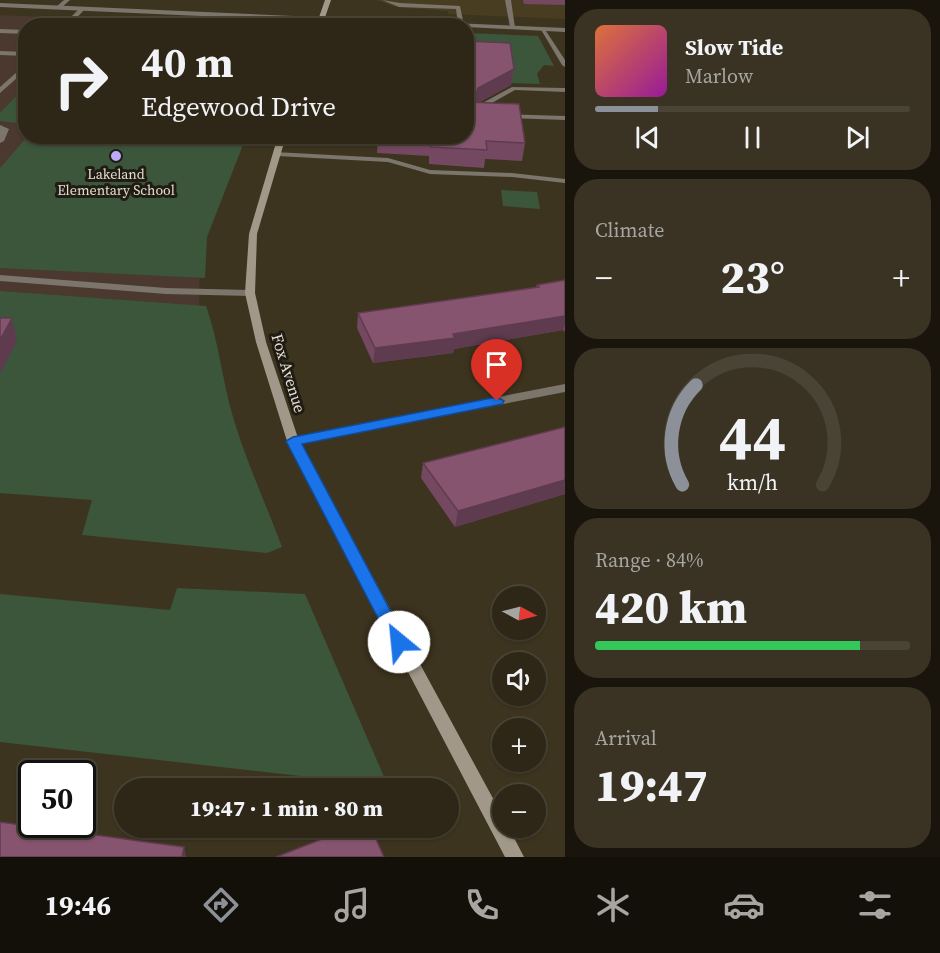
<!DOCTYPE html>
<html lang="en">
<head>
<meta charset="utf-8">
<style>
	body { margin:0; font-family:"Source Serif 4",serif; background:#3a3324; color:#f1f3f6; height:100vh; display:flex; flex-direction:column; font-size:22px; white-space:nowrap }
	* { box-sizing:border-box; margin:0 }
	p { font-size:20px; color:#a7a5a1 }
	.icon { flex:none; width:33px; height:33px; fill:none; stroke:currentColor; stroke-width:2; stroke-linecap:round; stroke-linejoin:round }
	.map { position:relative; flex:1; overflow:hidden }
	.details { display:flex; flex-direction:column; gap:9px; padding:9px; background:#19150d; width:375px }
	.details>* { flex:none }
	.banner { position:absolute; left:18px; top:18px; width:456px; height:126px; border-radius:24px; box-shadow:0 2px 4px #0004,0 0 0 2px #494436; background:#2e2717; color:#f1f3f6; overflow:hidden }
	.needle { width:39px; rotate:97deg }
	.buttons { position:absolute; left:492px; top:586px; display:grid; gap:12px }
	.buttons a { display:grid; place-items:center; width:54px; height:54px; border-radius:50%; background:#2e2717; box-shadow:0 2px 4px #0004,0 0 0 2px #494436; font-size:30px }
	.speed { position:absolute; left:18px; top:760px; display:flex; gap:12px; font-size:30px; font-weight:700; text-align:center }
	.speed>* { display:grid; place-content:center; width:78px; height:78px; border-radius:50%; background:#2e2717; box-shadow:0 2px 4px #0004,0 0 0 2px #494436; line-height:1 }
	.speed .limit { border:3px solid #111; border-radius:9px; background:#fff; color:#111 }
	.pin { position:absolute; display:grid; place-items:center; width:51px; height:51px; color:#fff; margin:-62px -26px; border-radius:50% 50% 50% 0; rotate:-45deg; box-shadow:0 0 6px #0007 }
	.pin .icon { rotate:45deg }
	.me { position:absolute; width:66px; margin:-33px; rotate:332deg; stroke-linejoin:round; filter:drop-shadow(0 0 4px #0008) }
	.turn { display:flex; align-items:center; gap:21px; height:126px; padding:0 24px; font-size:27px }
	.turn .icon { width:78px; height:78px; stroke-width:2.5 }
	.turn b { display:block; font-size:42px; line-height:51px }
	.big { font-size:45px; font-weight:800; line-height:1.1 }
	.details .card { flex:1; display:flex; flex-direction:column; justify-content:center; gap:9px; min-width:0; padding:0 21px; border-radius:24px; background:#3a3324 }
	.details .dial { align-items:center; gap:0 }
	.dial svg { height:156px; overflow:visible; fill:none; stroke:#494436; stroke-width:7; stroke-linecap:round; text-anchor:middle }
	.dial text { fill:#f1f3f6; stroke:none }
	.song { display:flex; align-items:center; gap:18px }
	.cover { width:72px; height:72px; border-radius:9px; background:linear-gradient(135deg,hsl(20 70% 55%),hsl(300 70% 35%)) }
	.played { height:6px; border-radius:3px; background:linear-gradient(90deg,#8c9099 20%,#494436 20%) }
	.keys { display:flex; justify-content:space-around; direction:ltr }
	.heat { display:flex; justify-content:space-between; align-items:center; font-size:33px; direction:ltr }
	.charge { height:9px; border-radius:4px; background:linear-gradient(90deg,#34c759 84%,#494436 0) }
	.trip { position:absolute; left:114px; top:778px; width:345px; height:60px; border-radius:30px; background:#2e2717; box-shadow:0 2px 4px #0004,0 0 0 2px #494436; font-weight:800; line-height:60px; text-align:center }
	.tab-bar { display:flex; height:96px; justify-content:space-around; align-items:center; background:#121009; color:#a7a5a1 }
	.tab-bar .icon { width:42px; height:42px }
	.tab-bar .selected { color:#8c9099 }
	.tab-bar b { font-size:27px; color:#f1f3f6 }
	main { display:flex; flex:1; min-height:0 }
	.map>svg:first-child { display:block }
	.built { fill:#493d21 }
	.education { fill:#4b382f }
	.green { fill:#3b563b }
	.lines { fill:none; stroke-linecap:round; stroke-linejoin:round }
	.service { fill:#7b756b; fill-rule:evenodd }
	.minor { fill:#7b756b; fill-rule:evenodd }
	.tertiary { fill:#7b756b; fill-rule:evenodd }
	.secondary { fill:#a29889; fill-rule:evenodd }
	.wall { fill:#744860 }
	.shaded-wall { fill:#5e3b4e }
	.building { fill:#875470; stroke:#5e3b4e; stroke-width:1.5 }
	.route { fill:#1a73e8; stroke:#114b97; stroke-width:1.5 }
	.poi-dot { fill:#bcaaf6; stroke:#201c13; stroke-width:2 }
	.labels { text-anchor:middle; stroke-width:6; stroke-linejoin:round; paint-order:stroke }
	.far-poi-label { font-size:14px; fill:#e2ddd0; stroke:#201c13 }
	.street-label { font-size:16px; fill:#e2ddd0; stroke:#201c13 }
</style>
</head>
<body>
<main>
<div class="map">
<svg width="565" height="857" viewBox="0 0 565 857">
	<rect width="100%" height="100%" fill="#3d341f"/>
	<!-- built -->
	<path class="built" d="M376 0H565V19L448 14V11L396 7Z"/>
	<!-- education -->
	<path class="education" d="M0 15 218 25 26 26V136L240 137 200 247 199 319 0 305Z"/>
	<!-- green -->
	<path class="green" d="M467 33 538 36 554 66 544 65 537 74 540 84 506 83 467 94Z
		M25 87V124L0 121V113Z
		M27 137H246L207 237 205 278 0 268V168Z
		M501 190 537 192 540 209 503 206Z
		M0 291 206 306C219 342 222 380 233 417 246 461 266 504 282 547L267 553 82 535 92 500 0 493Z
		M177 588 305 594 388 786 0 742V594L170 610Z"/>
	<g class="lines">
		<!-- service -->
		<path class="service" d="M64 0H70L60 9H56V7Z
			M382 0 400 3 460 6 464 25H458L456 9 399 7Z
			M505 0H511L515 28 510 27Z
			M80 8 85 9 69 26H62Z
			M540 28H544L565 60V67L562 65Z
			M0 29 26 30V34L0 33Z
			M0 51 26 52V56L0 55Z
			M26 64V70L0 93V87Z
			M512 87 565 88V92L515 90 483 108 482 116H476L477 106Z
			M503 114 565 116V120L506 118H503Z
			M0 125 9 129 4 141 0 143Z
			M274 152 388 158 430 170 512 173 565 179V183L512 177 430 174 388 162 277 156 273 154Z
			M0 275 166 288 250 290 255 293 250 296 166 294 0 281Z"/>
		<!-- minor -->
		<path class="minor" d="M565 384V392L293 445 287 441 293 437Z"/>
		<!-- tertiary -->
		<path class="tertiary" d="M0 3 565 28V32L466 27V26H424L0 7Z"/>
		<!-- secondary -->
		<path class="secondary" d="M325 0H331L322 26H316Z
			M278 136H286L257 234 255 293 266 342 299 441 502 815V828H509L524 857H505L287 441 256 342 245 293 249 234Z"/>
	</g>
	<!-- wall -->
	<path class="wall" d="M523 0H565V5L524 4Z
		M466 41 514 69 511 85 478 103 525 143 522 161 485 159 484 168 429 164V156L377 153 378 136H466Z
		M565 280V332L563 330 454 349 453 353 373 363 357 328 358 313 536 287 537 285Z
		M565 427V494L455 527 421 478 423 463Z"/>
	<!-- shaded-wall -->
	<path class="shaded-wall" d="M514 69 511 85 476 104 473 111 476 94 478 88Z
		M565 316V324L563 330 454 349 453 353 373 363 375 348Z
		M12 318 17 341 0 374V340Z
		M565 480V494L455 527 458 511Z
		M184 847 186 857H182Z"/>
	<!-- building -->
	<path class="building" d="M466 41 510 43 514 69 478 88 476 94 467 95 466 96Z
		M466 101 468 102 519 104 525 143 486 141 487 150 431 147V138L397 136H466Z
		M565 280V316L453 334 455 338 375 348 358 313 539 287 537 285Z
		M0 318H12L0 340Z
		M565 427V480L458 511 423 463Z
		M0 822 184 847 182 857H0Z
		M350 828H371L384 857H276Z"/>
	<!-- route -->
	<path class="route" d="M497 397 504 401 502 404 302 444 407 642 405 647 399 649 393 647 286 441 293 437Z"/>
	<!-- markers -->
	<circle class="poi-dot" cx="116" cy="156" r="6"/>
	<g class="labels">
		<!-- far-poi labels -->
		<g class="far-poi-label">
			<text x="116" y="179">Lakeland<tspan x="116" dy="16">Elementary School</tspan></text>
		</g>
		<!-- street labels -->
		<g class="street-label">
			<text transform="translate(289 373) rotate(73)" y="6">Fox Avenue</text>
		</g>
	</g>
</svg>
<div class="buttons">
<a><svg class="needle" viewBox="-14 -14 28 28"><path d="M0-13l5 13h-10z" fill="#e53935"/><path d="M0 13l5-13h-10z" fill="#a7a5a1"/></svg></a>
<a><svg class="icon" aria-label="sound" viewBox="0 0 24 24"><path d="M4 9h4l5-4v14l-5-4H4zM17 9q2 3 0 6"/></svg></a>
<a>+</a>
<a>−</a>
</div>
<div class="speed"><div class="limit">50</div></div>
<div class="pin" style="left:497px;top:401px;background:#d93025"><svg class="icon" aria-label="arrive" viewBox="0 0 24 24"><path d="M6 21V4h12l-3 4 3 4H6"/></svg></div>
<svg class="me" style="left:399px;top:642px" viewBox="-20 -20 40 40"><circle r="19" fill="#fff"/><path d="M0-13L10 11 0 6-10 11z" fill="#1a73e8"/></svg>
<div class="trip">19:47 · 1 min · 80 m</div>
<div class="banner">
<div class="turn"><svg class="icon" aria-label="right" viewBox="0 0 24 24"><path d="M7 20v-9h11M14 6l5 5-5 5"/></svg><div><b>40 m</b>Edgewood Drive</div></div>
</div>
</div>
<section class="details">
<div class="card">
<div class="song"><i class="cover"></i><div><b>Slow Tide</b><p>Marlow</p></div></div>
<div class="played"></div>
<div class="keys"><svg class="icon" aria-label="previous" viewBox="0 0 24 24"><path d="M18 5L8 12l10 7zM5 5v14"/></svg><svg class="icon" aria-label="pause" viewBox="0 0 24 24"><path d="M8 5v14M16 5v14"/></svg><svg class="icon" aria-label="next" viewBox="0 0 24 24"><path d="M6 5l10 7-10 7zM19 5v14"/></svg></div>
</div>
<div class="card"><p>Climate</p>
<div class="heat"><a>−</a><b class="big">23°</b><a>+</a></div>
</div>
<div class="card dial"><svg viewBox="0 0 100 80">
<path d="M14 69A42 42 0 1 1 86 69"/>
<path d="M14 69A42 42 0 0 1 21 18" stroke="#8c9099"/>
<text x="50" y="56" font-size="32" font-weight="700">44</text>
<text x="50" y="72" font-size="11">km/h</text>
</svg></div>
<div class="card"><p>Range · 84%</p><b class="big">420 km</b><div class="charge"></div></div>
<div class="card"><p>Arrival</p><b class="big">19:47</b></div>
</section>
</main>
<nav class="tab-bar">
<b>19:46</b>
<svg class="icon selected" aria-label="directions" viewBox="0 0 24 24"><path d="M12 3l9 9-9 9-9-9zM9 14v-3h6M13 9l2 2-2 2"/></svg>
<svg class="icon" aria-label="music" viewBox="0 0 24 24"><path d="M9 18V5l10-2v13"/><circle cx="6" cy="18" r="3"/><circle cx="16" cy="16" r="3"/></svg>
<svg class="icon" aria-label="phone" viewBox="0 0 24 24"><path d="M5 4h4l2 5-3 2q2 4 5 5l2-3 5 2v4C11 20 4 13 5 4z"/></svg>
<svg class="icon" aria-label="climate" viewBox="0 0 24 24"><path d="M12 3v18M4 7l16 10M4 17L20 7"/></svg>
<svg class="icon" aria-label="car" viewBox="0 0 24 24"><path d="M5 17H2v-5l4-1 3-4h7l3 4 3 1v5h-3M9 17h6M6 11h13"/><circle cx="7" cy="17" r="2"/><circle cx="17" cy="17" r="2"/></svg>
<svg class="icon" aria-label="filters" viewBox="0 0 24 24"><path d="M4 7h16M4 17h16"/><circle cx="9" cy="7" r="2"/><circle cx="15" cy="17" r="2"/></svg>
</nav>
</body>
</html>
